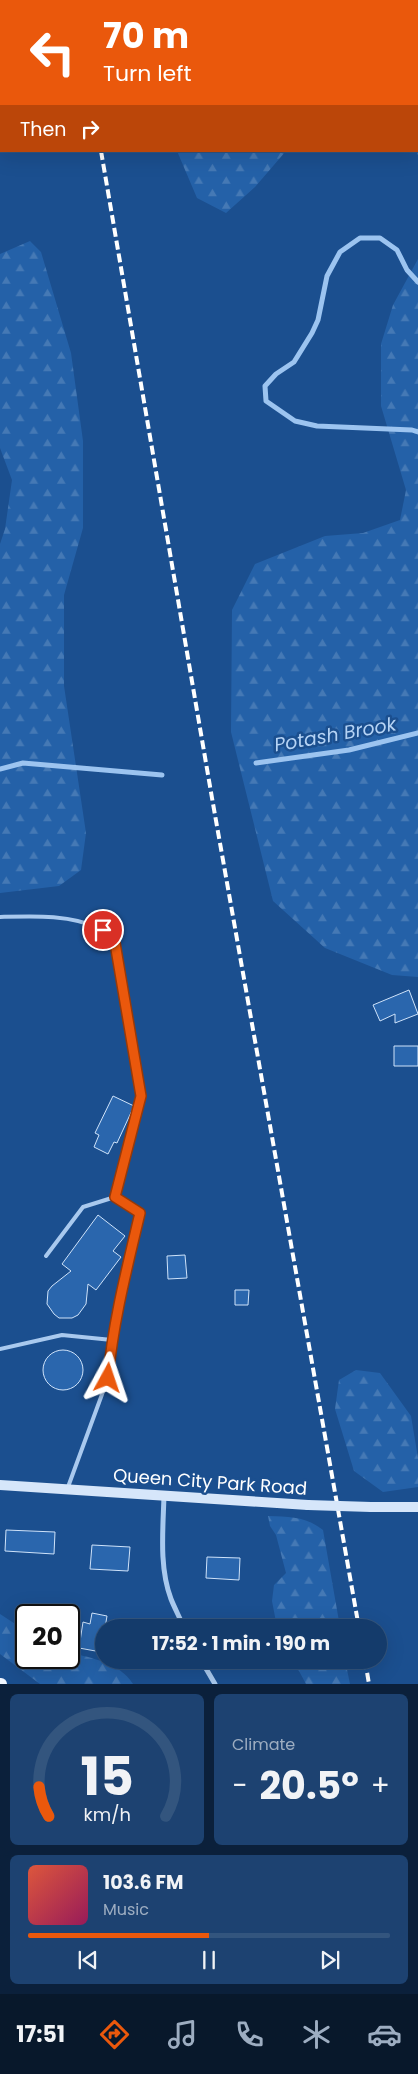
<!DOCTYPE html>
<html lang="en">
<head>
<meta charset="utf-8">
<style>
	body { margin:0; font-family:Poppins,sans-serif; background:#1d4271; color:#f1f3f6; height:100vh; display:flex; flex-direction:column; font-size:19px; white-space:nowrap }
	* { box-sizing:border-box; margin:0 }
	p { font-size:16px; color:#9dadc1 }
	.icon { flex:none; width:28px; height:28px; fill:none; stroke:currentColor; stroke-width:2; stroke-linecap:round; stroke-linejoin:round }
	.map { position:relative; height:1684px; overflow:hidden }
	.sheet { display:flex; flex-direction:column; gap:10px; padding:10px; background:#0b203b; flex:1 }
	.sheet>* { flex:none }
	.banner { position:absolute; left:0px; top:0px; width:419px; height:152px; box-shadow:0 5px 20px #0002,0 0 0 1px #33557e; background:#ea580c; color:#fff; overflow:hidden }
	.speed { position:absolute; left:15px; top:1604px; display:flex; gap:10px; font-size:25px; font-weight:700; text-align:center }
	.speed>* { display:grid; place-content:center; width:65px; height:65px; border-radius:50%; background:#143b6b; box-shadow:0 5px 20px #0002,0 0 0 1px #33557e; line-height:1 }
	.speed .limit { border:2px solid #111; border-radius:8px; background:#fff; color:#111 }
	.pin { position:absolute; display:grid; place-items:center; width:42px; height:42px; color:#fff; margin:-21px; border:2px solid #fff; border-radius:50%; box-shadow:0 1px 5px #0007 }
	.me { position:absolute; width:55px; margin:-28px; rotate:5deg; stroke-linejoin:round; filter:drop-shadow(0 0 4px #0008) }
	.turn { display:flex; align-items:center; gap:18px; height:105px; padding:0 20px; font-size:22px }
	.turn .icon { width:65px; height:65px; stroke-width:2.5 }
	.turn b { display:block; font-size:35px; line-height:42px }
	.then { display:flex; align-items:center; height:48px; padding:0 20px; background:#0003; gap:10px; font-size:19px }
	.big { font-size:38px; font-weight:700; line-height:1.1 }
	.sheet .card { flex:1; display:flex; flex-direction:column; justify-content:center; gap:8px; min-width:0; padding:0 18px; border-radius:8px; background:#1d4271 }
	.sheet .dial { align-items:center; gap:0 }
	.dial svg { height:130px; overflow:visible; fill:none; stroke:#33557e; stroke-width:7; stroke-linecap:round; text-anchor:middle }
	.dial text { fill:#f1f3f6; stroke:none }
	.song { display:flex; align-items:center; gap:15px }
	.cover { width:60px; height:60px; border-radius:8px; background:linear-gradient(135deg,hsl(10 70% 55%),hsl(330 70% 35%)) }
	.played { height:5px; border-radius:2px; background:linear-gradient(90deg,#ea580c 50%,#33557e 50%) }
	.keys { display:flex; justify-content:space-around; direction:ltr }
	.heat { display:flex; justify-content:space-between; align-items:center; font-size:28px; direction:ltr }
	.sheet .tiles { flex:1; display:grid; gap:10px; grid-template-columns:1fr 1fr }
	.card:last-child { grid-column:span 2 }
	.trip { position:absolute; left:95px; top:1619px; width:292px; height:50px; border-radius:25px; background:#143b6b; box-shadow:0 5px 20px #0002,0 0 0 1px #33557e; font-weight:700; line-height:50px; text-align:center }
	.tab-bar { display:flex; height:80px; justify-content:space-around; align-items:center; background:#08182b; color:#9dadc1 }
	.tab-bar .icon { width:35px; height:35px }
	.tab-bar .on { color:#ea580c }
	.tab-bar b { font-size:22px; color:#f1f3f6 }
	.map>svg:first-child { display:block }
	.forest { fill:url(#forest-firs) }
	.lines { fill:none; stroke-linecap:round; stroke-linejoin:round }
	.stream { stroke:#9cc4f0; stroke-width:5 }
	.building { fill:#2a66ad; stroke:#cfe3fa }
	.lane { stroke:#a9c9ee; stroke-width:4 }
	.street { stroke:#a9c9ee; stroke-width:5 }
	.secondary { stroke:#d6e6fa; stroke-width:10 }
	.primary { stroke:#f0f6ff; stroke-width:12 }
	.rail { stroke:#fff; stroke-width:4; stroke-dasharray:9 4; stroke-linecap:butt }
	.secondary-bridge { stroke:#d6e6fa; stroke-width:10 }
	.route-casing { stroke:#983908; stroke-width:12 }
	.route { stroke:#ea580c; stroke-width:9 }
	.labels { text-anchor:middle; stroke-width:5; stroke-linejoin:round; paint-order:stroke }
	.street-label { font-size:18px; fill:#fff; stroke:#1b4f8f }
	.water-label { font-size:19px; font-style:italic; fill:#b5d3f5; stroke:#1b4f8f }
</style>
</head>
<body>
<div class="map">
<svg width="418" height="1684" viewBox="0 0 418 1684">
	<defs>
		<pattern id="forest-firs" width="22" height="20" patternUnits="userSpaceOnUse" patternTransform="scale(1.25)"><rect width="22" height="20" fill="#2461a8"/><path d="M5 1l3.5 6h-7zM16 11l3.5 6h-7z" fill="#4579b5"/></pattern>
	</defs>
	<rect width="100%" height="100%" fill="#1b4f8f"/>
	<!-- forest -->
	<path class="forest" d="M153 0H418V155L416 151H418V1Z
		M177 151H286L255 187 226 213 197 198Z
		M30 241 41 252 71 353 83 441V528L64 595V686L86 833 81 870 59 886 0 893V544L5 529 12 480 0 448V254Z
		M418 259V977L392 975 325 948 273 901 231 732 232 610 255 564 325 536 363 533 400 520 406 490 381 406V344L393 305Z
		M356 1370 380 1373 411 1416 418 1458V1487L383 1492 354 1471 335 1409 339 1380Z
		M268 1516C290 1517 305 1516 323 1530L340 1627H277L272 1601 274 1585 286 1573 276 1535 270 1526Z
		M0 1614 26 1631V1658H69V1652C93 1659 119 1662 133 1684H40L0 1654Z
		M293 1660H345L350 1684H306Z"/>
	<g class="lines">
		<!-- stream -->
		<path class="stream" d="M418 282 407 270 397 250 380 238H360L340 252 327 276 318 320 312 333 294 362 276 374 265 386 266 401 295 421 317 426 412 430 418 432
			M256 763 349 750 418 733
			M0 769 23 763 162 775"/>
	</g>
	<!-- building -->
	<path class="building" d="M409 990 418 1014 395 1023V1014L380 1021 373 1005Z
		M394 1046H418V1066H394Z
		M113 1096 134 1106 117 1143 114 1142 108 1154 94 1147 99 1135 95 1133Z
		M98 1215 125 1236 113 1251 121 1257 96 1290 88 1284 86 1304 78 1315 72 1318H59L54 1314 47 1304 48 1291 52 1286 71 1271 62 1264Z
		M185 1255 187 1278 168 1279 167 1256Z
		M235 1290H249L248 1305H235Z
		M43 1370a20 20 0 1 1 40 0a20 20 0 1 1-40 0Z
		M6 1530 55 1532 54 1554 5 1551Z
		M92 1545 130 1547 128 1571 90 1569Z
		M207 1557 240 1558 239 1580 206 1578Z
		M92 1613 107 1616 101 1652 79 1648 83 1622 90 1624Z"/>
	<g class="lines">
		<!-- lane -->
		<path class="lane" d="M0 917C32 916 71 914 101 929 106 932 111 939 115 943L141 1096 115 1197 140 1213 120 1296 112 1340 108 1378 68 1487
			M46 1256 83 1207 115 1197
			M0 1349 62 1335 112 1340"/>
		<!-- street -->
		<path class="street" d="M164 1496C163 1530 159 1567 171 1599 175 1609 180 1618 184 1628
			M201 1660 215 1684"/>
		<!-- secondary -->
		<path class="secondary" d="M0 1485 308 1505
			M371 1507H418"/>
		<!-- primary -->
		<path class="primary" d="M0 1684H1"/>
		<!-- rail -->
		<path class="rail" d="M75 0V1
			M101 151 212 798 359 1628
			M365 1660 369 1684"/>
		<!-- secondary-bridge -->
		<path class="secondary-bridge" d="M308 1505 371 1507"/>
	</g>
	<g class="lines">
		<!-- route casing -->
		<g class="route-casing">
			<path id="route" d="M103 930 115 943 141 1096 115 1197 140 1213C127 1268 113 1322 108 1378"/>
		</g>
		<!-- route -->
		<use href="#route" class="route"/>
	</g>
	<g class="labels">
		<!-- street labels -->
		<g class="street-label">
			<text transform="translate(210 1482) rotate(4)" y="6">Queen City Park Road</text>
		</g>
		<!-- water labels -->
		<g class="water-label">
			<text transform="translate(335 734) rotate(-10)" y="7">Potash Brook</text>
		</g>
	</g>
</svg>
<div class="speed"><div class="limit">20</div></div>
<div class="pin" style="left:103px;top:930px;background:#d93025"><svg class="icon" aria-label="arrive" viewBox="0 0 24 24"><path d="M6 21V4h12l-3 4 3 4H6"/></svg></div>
<svg class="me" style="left:108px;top:1378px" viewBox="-20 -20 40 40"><path d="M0-17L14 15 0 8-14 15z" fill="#ea580c" stroke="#fff" stroke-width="4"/></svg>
<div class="trip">17:52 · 1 min · 190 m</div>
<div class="banner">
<div class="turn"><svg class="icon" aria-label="left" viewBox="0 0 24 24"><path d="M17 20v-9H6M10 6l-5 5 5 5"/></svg><div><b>70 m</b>Turn left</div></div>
<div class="then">Then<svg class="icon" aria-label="right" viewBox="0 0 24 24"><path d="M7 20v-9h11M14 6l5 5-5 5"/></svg></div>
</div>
</div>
<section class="sheet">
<div class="tiles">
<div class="card dial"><svg viewBox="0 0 100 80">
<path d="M14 69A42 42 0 1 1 86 69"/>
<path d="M14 69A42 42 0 0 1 8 51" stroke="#ea580c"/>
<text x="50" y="56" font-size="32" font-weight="700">15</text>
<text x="50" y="72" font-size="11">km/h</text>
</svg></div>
<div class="card"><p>Climate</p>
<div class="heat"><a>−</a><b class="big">20.5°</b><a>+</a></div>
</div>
<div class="card">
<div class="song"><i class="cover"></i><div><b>103.6 FM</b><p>Music</p></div></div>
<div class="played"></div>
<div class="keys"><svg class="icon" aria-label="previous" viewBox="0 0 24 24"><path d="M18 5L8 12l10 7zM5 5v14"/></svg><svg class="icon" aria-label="pause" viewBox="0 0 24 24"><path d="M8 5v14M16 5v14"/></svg><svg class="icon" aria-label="next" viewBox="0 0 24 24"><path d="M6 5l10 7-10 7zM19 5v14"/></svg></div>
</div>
</div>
</section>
<nav class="tab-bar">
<b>17:51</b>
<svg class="icon on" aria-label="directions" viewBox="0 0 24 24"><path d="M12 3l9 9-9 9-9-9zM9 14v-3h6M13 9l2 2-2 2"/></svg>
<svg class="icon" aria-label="music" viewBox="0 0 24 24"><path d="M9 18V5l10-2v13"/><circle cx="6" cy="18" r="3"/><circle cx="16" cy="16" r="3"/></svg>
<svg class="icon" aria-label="phone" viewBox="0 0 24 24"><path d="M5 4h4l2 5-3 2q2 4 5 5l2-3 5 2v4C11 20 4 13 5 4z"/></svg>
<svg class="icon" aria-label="climate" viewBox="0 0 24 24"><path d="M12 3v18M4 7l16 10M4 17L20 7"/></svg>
<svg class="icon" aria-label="car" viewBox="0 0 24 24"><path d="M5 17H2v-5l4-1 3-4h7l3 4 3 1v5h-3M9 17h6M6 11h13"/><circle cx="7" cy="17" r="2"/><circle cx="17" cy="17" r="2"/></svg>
</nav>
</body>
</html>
